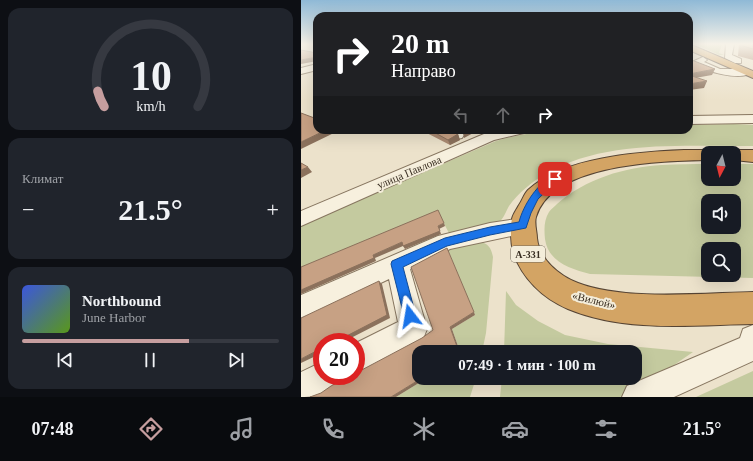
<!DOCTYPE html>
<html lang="ru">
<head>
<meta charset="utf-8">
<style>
	body { margin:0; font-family:"Times New Roman",serif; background:#20242c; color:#f1f3f6; height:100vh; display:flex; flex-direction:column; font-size:15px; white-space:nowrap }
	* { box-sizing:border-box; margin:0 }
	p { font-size:13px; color:#9ea1a6 }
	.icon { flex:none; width:22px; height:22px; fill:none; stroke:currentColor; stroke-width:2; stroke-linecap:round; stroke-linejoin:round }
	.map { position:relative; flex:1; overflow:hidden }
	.panel { display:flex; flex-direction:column; gap:8px; padding:8px; background:#0d0f14; width:301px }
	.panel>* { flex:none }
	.banner { position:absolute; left:12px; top:12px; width:380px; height:122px; border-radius:12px; box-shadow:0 4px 16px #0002; background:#202124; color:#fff; overflow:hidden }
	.needle { width:26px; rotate:187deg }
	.buttons { position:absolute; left:400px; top:146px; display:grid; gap:8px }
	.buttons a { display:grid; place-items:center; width:40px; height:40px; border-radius:8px; background:#171b24; box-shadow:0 4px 16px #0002; font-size:20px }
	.speed { position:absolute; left:12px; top:333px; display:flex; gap:8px; font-size:20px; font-weight:700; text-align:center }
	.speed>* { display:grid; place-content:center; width:52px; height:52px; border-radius:50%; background:#171b24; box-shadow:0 4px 16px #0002; line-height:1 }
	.speed .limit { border:6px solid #d22; background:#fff; color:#111 }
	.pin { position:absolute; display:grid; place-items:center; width:34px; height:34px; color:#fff; margin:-17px; border-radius:8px; box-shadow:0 2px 6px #0006 }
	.me { position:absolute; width:44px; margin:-22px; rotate:346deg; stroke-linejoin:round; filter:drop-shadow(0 0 3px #0008) }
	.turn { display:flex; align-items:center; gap:14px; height:84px; padding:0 12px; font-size:18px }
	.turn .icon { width:52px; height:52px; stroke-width:2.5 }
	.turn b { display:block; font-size:28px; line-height:34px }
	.lanes { display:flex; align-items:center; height:38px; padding:0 12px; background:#0003; justify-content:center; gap:20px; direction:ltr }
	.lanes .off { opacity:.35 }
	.big { font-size:30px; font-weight:700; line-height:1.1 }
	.panel .card { flex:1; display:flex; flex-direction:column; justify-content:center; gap:6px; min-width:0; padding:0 14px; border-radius:12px; background:#20242c }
	.panel .dial { align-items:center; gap:0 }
	.dial svg { height:104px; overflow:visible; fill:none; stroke:#363941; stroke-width:7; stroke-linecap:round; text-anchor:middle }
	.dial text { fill:#f1f3f6; stroke:none }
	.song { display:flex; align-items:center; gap:12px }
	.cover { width:48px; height:48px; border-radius:6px; background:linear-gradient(135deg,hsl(230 70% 55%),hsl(90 70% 35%)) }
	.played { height:4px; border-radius:2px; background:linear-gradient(90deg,#c69e9f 65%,#363941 65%) }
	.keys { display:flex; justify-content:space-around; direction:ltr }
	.heat { display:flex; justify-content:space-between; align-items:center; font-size:22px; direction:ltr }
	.trip { position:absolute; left:111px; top:345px; width:230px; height:40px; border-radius:12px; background:#171b24; box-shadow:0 4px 16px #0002; font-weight:700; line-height:40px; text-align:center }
	.dock { display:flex; height:64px; justify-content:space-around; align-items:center; background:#090b0e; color:#9ea1a6 }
	.dock .icon { width:28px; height:28px }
	.dock .on { color:#c69e9f }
	.dock b { font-size:18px; color:#f1f3f6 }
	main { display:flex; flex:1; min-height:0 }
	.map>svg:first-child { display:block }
	.green { fill:#c4ca9f; fill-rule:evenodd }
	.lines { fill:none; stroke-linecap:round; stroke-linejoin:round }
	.minor-casing { stroke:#877660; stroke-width:2 }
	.highway-casing { stroke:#564434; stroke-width:2 }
	.minor { fill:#f7f0de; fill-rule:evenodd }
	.highway { fill:#d3a464; fill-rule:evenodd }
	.wall { fill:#ab8a72 }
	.shaded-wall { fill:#8b715c }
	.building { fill:#c7a184; stroke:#8b715c }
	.route { fill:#1a73e8; stroke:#114b97 }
	.labels { text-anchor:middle; stroke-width:4; stroke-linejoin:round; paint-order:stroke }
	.shield { fill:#f4edda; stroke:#716759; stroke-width:1 }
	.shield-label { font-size:10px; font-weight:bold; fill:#392e22 }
	.street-label { font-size:11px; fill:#392e22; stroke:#f4edda }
</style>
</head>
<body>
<main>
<section class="panel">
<div class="card dial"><svg viewBox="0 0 100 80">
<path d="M14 69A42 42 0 1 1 86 69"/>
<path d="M14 69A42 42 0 0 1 9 57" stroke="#c69e9f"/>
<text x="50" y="56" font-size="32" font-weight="700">10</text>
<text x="50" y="72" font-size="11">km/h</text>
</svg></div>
<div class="card"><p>Климат</p>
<div class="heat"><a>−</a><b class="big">21.5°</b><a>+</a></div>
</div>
<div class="card">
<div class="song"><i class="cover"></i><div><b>Northbound</b><p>June Harbor</p></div></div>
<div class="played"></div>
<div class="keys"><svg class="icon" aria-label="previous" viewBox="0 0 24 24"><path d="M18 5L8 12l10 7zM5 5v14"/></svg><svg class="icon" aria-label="pause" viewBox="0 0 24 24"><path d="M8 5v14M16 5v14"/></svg><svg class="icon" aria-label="next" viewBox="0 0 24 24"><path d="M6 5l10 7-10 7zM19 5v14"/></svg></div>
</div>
</section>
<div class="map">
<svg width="452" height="397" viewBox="0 0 452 397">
	<rect width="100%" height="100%" fill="#ece2cb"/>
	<!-- green -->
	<path class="green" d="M394 44H421L418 53 423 55H418Z
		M433 124 452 125V146C384 147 305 139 244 174 231 182 217 193 208 206 205 211 203 218 199 221 186 232 165 233 150 237L138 214 0 272V225L195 141C253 123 327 130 388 130V125Z
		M407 164V179H433V164H452V278L289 274C270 269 247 262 244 239 243 229 243 220 248 212 250 209 254 206 256 204 284 179 324 167 361 165 376 164 392 164 407 164ZM407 201H433V227H407ZM407 249H433V275H407Z
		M178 241C188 244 190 248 192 257L185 333 181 352H159L151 329 174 315 147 250Z
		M205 291 215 305 237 321 264 335 307 344 392 352 347 383 319 397H199L201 378H334V352H203Z
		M452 371V397H395Z
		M126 378H175L169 397H95Z"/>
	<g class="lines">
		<!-- minor casing -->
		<g class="minor-casing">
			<path id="minor" d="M425 44H433L431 55 440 59V63H434L424 58Z
				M402 57 406 60 403 62 419 69H446L451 72C441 82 400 71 391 62Z
				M16 64V70L0 74V68Z
				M452 115V123L388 124V116Z
				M132 130C141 130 157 127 163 135L161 138 156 139 134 133Z
				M201 130H225L223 133 193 140 0 226V211L183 134Z
				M222 218 229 220 232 226 229 232 149 249 109 269 126 329 122 339 55 374V343L97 322 88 279 0 321V295L137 236 189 223Z
				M452 325V361L373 397H321L326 386 439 338 442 329Z
				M21 362V376H39C32 394 19 397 0 397V372Z"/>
		</g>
		<!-- highway casing -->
		<g class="highway-casing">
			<path id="highway" d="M388 44 452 71V78L388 50Z
				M383 150H407L415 153H407V160C361 161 251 163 235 217 233 223 236 232 236 238 238 259 258 276 277 283 324 301 402 293 452 292V324C391 325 325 333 267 309 241 298 221 278 212 252 210 243 209 228 211 219 212 214 216 209 218 205 221 201 223 194 227 190 262 157 337 152 383 150Z
				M433 150H452V162L433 160V153H425Z"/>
		</g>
		<!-- minor -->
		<use href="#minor" class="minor"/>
		<!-- highway -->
		<use href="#highway" class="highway"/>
	</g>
	<!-- wall -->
	<path class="wall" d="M438 44H452V60L437 56Z
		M120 130H138L157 134 159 140 149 145Z"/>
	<!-- shaded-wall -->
	<path class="shaded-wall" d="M16 57V61L0 64V60Z
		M414 69 411 75 388 79V74Z
		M406 81 403 88 388 90V84Z
		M25 130H37V131L0 149V142Z
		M165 130H176V131L163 138 162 132Z
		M157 134 159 140 149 145 147 140Z
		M7 167 11 172 0 178V170Z
		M143 223 144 226 138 229 137 226Z
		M139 231 140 234 104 249 102 246 74 258 75 261 0 294V290L72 255 101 242Z
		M78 281 81 284 89 318 42 342H34Z
		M173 312 174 315 151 329 159 352H158L149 327Z
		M21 348V353L0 363V359Z
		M121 378H126L95 397H90Z"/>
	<!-- building -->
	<path class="building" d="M442 44H452V49L442 46Z
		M0 50 16 53V57L0 60Z
		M388 59 414 69 388 74Z
		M388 75 406 81 388 84Z
		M0 113 16 119V130H25L0 142Z
		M129 130H138L157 134 147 140Z
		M0 163 7 167 0 170Z
		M137 210 143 223 137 226 139 231 102 246 101 242 72 255 73 258 0 290V267Z
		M146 248 173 312 149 327 158 352H118V378H121L90 397H9L20 393 30 386 48 376H55V373L121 338 132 330 110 267Z
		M78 281 86 315 34 342H21V348L0 359V318Z"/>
	<!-- sky -->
	<linearGradient id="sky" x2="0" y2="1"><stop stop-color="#8fb9d6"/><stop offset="0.44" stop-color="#f6f2e8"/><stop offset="1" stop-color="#f6f2e8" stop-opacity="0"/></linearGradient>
	<rect width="452" height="100" fill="url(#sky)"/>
	<!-- route -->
	<path class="route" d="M254 176 258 179 237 199 230 213 225 228 189 235 146 246 102 267 115 316 113 320 109 322 104 320 90 264 91 261 144 238 189 227 218 222C222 206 237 181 254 176Z"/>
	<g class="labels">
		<!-- shield labels -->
		<rect class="shield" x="210" y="246" width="34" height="16" rx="3"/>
		<g class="shield-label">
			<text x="227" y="258">А-331</text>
		</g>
		<!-- street labels -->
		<g class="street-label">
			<text transform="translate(108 172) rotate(-23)" y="4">улица Павлова</text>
			<text transform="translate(293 300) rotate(14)" y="4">«Вилюй»</text>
		</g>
	</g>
</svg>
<div class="buttons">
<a><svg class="needle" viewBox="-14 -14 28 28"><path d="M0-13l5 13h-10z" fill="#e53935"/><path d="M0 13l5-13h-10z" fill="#9ea1a6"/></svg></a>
<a><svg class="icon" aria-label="sound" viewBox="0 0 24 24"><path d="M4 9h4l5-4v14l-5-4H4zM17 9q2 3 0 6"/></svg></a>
<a><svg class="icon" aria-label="search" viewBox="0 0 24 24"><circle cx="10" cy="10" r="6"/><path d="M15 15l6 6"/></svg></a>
</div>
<div class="speed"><div class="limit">20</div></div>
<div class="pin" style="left:254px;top:179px;background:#d93025"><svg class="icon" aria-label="arrive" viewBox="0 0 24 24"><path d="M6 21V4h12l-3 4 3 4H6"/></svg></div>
<svg class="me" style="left:109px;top:316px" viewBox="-20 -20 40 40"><path d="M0-17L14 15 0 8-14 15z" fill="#1a73e8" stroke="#fff" stroke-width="4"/></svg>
<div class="trip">07:49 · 1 мин · 100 m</div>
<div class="banner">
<div class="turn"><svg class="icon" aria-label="right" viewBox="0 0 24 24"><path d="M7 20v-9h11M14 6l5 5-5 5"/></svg><div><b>20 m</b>Направо</div></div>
<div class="lanes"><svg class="icon off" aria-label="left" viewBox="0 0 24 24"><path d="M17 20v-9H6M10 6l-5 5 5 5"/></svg><svg class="icon off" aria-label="ahead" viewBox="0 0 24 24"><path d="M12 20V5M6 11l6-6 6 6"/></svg><svg class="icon" aria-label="right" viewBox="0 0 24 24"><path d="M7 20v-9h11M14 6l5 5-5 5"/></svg></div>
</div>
</div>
</main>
<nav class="dock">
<b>07:48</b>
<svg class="icon on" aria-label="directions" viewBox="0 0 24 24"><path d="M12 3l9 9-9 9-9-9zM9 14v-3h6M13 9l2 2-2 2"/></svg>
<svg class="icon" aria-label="music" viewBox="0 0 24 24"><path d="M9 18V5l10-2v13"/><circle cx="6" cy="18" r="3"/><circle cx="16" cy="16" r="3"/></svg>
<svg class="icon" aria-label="phone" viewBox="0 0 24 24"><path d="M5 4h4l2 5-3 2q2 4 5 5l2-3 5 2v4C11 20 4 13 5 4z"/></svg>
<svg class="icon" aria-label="climate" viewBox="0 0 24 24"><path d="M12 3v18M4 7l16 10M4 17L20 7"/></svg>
<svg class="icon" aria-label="car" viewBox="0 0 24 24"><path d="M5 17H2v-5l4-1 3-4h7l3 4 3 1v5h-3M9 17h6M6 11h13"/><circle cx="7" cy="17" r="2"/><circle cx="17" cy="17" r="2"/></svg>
<svg class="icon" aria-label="filters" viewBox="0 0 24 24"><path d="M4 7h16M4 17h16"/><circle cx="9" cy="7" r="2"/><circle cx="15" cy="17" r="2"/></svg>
<b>21.5°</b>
</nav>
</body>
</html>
